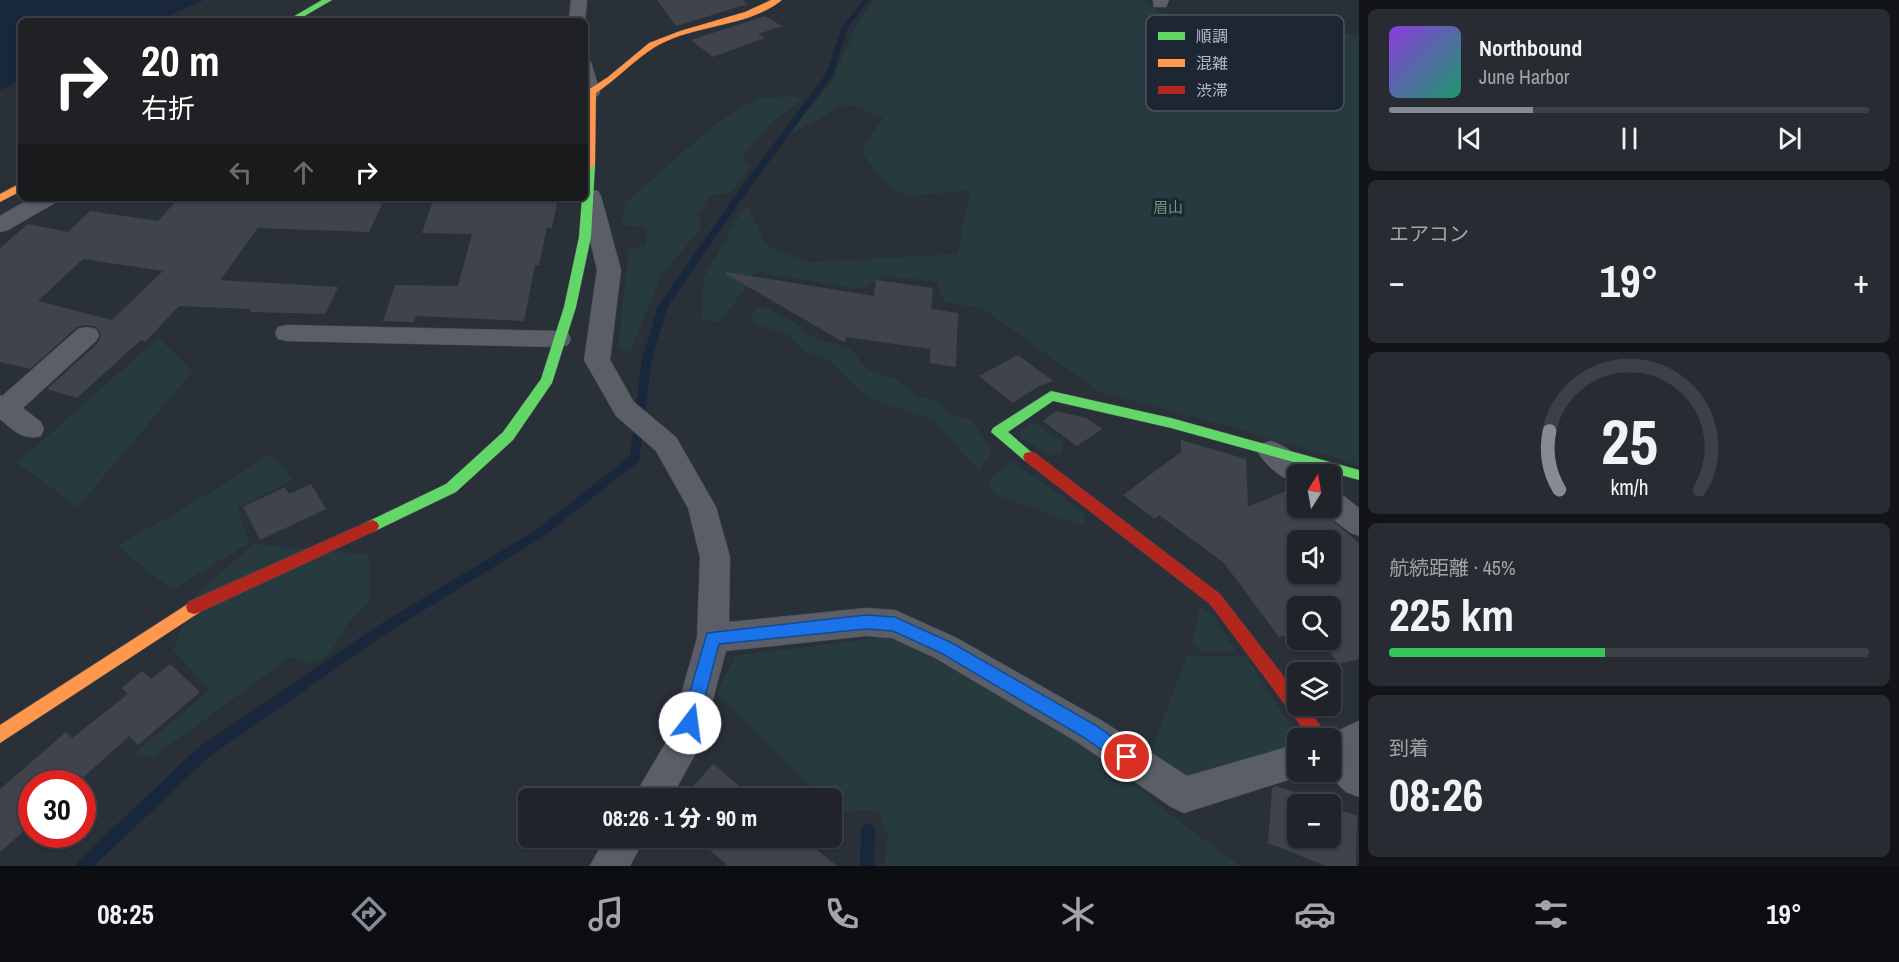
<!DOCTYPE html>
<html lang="ja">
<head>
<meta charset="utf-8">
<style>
	body { margin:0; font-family:"Archivo Narrow","Noto Sans JP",sans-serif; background:#282c32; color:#f1f3f6; height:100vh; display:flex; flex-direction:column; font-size:22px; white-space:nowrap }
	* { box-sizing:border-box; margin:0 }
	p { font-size:20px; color:#a2a4a8 }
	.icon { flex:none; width:33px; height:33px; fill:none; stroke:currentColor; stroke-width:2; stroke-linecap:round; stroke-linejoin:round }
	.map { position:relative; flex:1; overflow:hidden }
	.drawer { display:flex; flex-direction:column; gap:9px; padding:9px; background:#121417; width:540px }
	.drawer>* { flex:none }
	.banner { position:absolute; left:18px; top:18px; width:570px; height:183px; border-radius:9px; box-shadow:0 2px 4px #0004,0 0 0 2px #3d4147; background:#202124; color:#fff; overflow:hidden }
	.needle { width:39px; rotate:11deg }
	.fabs { position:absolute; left:1287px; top:464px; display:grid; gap:12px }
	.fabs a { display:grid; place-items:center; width:54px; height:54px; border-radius:9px; background:#20242a; box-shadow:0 2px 4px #0004,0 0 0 2px #3d4147; font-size:30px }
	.speed { position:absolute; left:18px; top:770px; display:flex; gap:12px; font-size:30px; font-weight:700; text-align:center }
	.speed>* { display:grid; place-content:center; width:78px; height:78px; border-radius:50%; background:#20242a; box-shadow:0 2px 4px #0004,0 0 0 2px #3d4147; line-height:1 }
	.speed .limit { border:9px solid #d22; background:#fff; color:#111 }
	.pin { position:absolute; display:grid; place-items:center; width:51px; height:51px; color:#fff; margin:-26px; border:3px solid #fff; border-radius:50%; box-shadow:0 2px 6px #0007 }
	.me { position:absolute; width:66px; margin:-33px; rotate:15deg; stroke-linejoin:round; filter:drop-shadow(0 0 4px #0008) }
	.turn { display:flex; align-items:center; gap:21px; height:126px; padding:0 24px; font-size:27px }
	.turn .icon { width:78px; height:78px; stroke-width:2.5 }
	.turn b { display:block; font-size:42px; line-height:51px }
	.lanes { display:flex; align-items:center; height:57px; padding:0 24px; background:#0003; justify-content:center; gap:30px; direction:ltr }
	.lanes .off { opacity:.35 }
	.big { font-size:45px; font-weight:800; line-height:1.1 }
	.drawer .card { flex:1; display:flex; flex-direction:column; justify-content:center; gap:9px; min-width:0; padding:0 21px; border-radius:9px; background:#282c32 }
	.drawer .dial { align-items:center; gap:0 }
	.dial svg { height:156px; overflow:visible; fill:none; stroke:#3d4147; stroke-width:7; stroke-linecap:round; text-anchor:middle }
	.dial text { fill:#f1f3f6; stroke:none }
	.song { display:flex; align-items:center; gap:18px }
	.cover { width:72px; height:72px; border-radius:9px; background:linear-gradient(135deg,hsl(270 70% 55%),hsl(160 70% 35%)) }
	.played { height:6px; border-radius:3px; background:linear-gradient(90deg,#848b96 30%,#3d4147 30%) }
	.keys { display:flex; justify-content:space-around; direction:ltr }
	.heat { display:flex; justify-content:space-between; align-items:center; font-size:33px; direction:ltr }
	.charge { height:9px; border-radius:4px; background:linear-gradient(90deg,#34c759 45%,#3d4147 0) }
	.trip { position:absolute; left:518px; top:788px; width:324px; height:60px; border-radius:9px; background:#20242a; box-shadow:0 2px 4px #0004,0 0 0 2px #3d4147; font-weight:800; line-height:60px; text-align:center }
	.tab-bar { display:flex; height:96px; justify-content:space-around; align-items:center; background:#0d0e11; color:#a2a4a8 }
	.tab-bar .icon { width:42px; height:42px }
	.tab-bar .on { color:#848b96 }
	.tab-bar b { font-size:27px; color:#f1f3f6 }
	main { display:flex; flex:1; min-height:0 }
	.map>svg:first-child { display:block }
	.green { fill:#273a3e }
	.water { fill:#19273c }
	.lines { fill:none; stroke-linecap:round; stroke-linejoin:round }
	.stream { fill:#19273c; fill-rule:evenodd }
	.building { fill:#3f444c; fill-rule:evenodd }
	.street-casing { stroke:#484c55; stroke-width:1 }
	.fast-casing { stroke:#484c55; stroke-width:1 }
	.slow-casing { stroke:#484c55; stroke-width:1 }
	.jam-casing { stroke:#484c55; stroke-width:1 }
	.street { fill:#5a5e66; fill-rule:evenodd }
	.fast { fill:#63d668; fill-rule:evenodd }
	.slow { fill:#ff974d; fill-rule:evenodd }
	.jam { fill:#b3261e; fill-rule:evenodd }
	.route { fill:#1a73e8; stroke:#114b97; stroke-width:1.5 }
	.labels { text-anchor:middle; stroke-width:6; stroke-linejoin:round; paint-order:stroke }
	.far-park-label { font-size:15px; fill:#6b9a76; stroke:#1d2633 }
	.key { fill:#1d2633; stroke:#4a5360; stroke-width:1.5 }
	.key-label { font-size:16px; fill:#b4bcc9 }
</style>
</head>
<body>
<main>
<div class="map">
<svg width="1359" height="866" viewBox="0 0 1359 866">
	<rect width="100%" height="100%" fill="#2a3038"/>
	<!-- green -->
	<path class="green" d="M875 0H1145L1160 13 1239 29 1241 24 1301 23 1359 36V465L1240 429 1101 393 983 309 944 301 936 281 884 276 862 289 756 272 720 323 701 319 704 277 746 204 767 246 808 262 958 254 963 221 971 190 909 196 888 186 861 152 883 117 846 104 780 140 829 86 862 15Z
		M794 96 803 100 772 122 742 157 750 168 729 194 710 195 699 215 701 229 662 274 630 351 618 349 629 249 646 245V228L621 225 625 203 719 121 758 98Z
		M757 307 769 309 796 323 805 334 852 350 867 369 895 379 916 395 936 401 949 415 972 420 992 452 979 471 934 420 867 397 828 360 804 351 788 335 755 324 750 317Z
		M158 338 193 371 78 507 17 463Z
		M1034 422 1062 442V453L1054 456 1020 438V430Z
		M272 453 293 480 237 508 249 543 172 590 117 546 203 497Z
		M1012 461 1085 513 1083 526 994 494 988 483 998 471Z
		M253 544 369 555V603L351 619 328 656 310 664 290 657 155 756 142 757 134 754 209 690 173 650 195 596Z
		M1200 607 1214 616 1236 652H1200L1192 641Z
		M893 636 1071 736 1200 837 1242 866H884L888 837 878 810 834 812 831 809V798H821L717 693 735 656Z
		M1187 656H1246L1298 738 1297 750 1183 783 1148 760Z"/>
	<!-- water -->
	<path class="water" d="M0 0H204L157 21H21V80L0 90Z"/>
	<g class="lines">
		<!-- stream -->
		<path class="stream" d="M863 0H869L847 29 834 74 746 193 668 306 652 359 639 461 544 536 387 633 210 756 94 866H76L78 861 200 746 379 625 536 530 630 456 642 359 658 306 740 189 826 74 841 29Z
			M868 823 873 825 875 830 874 866H860L861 830 863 825Z"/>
	</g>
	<!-- building -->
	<path class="building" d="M657 0H742L748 4 676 26Z
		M765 16 782 26 758 34 765 38 713 57 691 40Z
		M179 198H385L369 232 258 228 220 280 338 287 325 314 250 312 251 309 179 306 146 341 141 340 77 398 47 389 98 343 101 334 96 327 87 325 77 327 30 369 0 362V248L28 224 68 232 90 211 158 221ZM83 259 163 271 112 320 38 301Z
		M434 198 519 200 520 198H558L552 228 547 227 539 265H535L524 321 416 316 414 322 383 321 395 285 458 286 472 234 422 233Z
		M726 272 874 296 876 280 933 288 931 309 958 313 956 367 930 363V349L846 337 845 343 726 274Z
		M1018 355 1053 381 1039 386 1013 403 979 376Z
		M1056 411 1087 418 1102 429 1077 446 1043 421Z
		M1181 440 1246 459 1248 507 1298 486V507H1317L1359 543V659L1339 664 1320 639H1330V606H1298V632L1279 637 1224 563 1159 515 1155 519 1123 495 1181 452ZM1298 540H1330V573H1298Z
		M311 484 326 509 260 540 243 507 285 487 289 494Z
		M170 664 200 692 138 745 129 736 77 783H32V824L0 852V789L66 732 72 738 128 694 122 688 142 671 151 679Z
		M713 764 754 798H683Z
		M1277 786 1325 804H1298V837H1330V806L1357 816 1356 866H1326L1268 843 1272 788Z
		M695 837H801L837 866H728Z"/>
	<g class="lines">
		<!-- street casing -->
		<g class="street-casing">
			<path id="street" d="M571 0H587L585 23V21H569Z
				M1153 0H1169L1166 7H1154Z
				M585 61 591 62 600 92 598 96H585Z
				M590 190 598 191 601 196 621 270 610 360 634 402 676 437 716 507 730 557 729 622 866 608 895 610 957 638 1101 720 1187 776 1298 744V771H1311L1310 773 1184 813 1171 807 1077 742 935 658 892 638 866 636 726 651 701 744 671 798H633L669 737 697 638 700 557 688 508 656 451 616 416 584 360 597 270 580 198H585V191Z
				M31 198H58L55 203 8 230 0 232V216Z
				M287 325 559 331 568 333 571 339 568 345 559 347 287 341 278 339 275 333 278 327Z
				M87 327 96 329 99 335 96 341 23 408 41 422 44 429 41 436C23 441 13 430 0 419V395L2 396 78 329Z
				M1271 441C1286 445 1305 460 1313 474H1298V484C1283 480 1265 465 1257 451L1261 444Z
				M1330 490 1340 493 1359 508V536L1349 532 1320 509 1319 507H1330Z
				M1359 721V797L1346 792 1325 771H1330V738H1322Z
				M606 837H645L630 866H590Z"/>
		</g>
		<!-- fast casing -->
		<g class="fast-casing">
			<path id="fast" d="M322 0H332L296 21H286Z
				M590 162 595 165 591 237 576 307 552 383 513 440 456 492 377 530 372 532 367 530 365 526 367 522 446 484 503 432 541 379 564 307 579 237 582 198H585V165Z
				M1051 391 1171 418 1359 470V480L1171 428 1053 401 1008 432 1037 457 1035 461H1025L991 432 993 428Z"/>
		</g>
		<!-- slow casing -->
		<g class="slow-casing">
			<path id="slow" d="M771 0H782C747 28 693 24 655 47 635 59 616 80 596 93L595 165 590 168 586 167 588 90 608 77 649 43 680 31 745 12Z
				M21 183V191L0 202V194Z
				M194 600 200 602 202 607 200 612 0 743V725Z"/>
		</g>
		<!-- jam casing -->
		<g class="jam-casing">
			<path id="jam" d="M1030 452 1035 453 1220 594 1298 695V705H1305L1329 738H1310L1210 604 1025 461 1023 457 1025 453Z
				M372 520 377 522 379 526 377 530 200 612 194 614 188 612 186 607 188 602Z"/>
		</g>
		<!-- street -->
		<use href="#street" class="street"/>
		<!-- fast -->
		<use href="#fast" class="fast"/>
		<!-- slow -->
		<use href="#slow" class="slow"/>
		<!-- jam -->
		<use href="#jam" class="jam"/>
	</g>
	<!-- route -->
	<path class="route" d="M866 615 895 617 952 643 1095 725 1133 751 1136 757 1133 763 1127 765 1121 763 1083 737 941 653 893 631 866 629 719 644 698 723 696 728 690 731 683 728 681 723 707 633Z"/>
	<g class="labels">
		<!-- far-park labels -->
		<g class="far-park-label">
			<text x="1168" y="213">眉山</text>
		</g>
	</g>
	<!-- legend -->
	<rect x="1146" y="15" width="198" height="96" rx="9" class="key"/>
	<rect x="1158" y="32" width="27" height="8" fill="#63d668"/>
	<rect x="1158" y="59" width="27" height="8" fill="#ff974d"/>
	<rect x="1158" y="86" width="27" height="8" fill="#b3261e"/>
	<g class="key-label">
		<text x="1196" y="42">順調</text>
		<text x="1196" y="69">混雑</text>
		<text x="1196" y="96">渋滞</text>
	</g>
</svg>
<div class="fabs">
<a><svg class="needle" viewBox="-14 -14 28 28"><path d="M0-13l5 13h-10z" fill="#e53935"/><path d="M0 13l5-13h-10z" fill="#a2a4a8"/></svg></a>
<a><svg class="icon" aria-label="sound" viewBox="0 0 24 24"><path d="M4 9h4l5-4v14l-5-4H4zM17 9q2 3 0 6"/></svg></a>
<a><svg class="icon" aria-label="search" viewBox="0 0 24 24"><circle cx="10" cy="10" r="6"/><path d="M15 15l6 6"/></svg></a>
<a><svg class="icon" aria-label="layers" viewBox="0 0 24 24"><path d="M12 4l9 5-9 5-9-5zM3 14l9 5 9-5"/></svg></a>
<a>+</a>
<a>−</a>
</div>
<div class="speed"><div class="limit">30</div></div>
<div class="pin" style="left:1127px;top:757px;background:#d93025"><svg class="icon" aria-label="arrive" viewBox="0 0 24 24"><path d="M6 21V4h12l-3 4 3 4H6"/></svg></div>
<svg class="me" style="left:690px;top:723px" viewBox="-20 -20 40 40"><circle r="19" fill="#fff"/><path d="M0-13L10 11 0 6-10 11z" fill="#1a73e8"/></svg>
<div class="trip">08:26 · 1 分 · 90 m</div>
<div class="banner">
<div class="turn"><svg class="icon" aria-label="right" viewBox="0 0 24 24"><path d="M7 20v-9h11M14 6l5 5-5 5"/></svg><div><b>20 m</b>右折</div></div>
<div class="lanes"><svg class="icon off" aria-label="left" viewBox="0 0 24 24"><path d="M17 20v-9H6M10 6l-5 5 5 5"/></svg><svg class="icon off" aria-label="ahead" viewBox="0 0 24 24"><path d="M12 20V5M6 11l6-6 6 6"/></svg><svg class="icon" aria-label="right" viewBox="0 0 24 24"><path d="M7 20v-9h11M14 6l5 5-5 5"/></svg></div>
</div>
</div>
<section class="drawer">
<div class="card">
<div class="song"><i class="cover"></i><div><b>Northbound</b><p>June Harbor</p></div></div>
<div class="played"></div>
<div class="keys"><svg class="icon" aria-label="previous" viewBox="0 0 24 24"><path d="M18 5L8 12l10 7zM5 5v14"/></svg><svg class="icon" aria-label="pause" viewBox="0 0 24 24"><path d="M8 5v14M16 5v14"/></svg><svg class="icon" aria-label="next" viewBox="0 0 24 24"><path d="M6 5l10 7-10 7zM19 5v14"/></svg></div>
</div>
<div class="card"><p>エアコン</p>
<div class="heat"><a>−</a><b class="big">19°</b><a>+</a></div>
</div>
<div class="card dial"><svg viewBox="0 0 100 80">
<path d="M14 69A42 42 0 1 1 86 69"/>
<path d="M14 69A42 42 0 0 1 9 39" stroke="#848b96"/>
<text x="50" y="56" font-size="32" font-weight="700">25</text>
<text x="50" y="72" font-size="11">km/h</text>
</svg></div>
<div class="card"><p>航続距離 · 45%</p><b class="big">225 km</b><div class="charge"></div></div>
<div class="card"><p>到着</p><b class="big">08:26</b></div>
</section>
</main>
<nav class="tab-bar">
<b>08:25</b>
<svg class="icon on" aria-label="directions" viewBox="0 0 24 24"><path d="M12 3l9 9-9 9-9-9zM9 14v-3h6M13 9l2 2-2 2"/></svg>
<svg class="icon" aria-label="music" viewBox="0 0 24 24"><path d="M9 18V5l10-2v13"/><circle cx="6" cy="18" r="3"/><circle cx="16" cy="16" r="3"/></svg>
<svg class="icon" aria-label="phone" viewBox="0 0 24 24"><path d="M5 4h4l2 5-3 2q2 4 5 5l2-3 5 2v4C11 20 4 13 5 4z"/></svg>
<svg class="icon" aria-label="climate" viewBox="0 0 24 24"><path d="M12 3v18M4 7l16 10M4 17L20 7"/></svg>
<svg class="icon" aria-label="car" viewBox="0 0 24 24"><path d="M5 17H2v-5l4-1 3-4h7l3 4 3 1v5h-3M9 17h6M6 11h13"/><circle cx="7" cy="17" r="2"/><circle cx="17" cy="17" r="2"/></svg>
<svg class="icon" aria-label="filters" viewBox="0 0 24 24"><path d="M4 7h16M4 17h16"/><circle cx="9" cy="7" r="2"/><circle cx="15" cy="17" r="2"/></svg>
<b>19°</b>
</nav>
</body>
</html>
